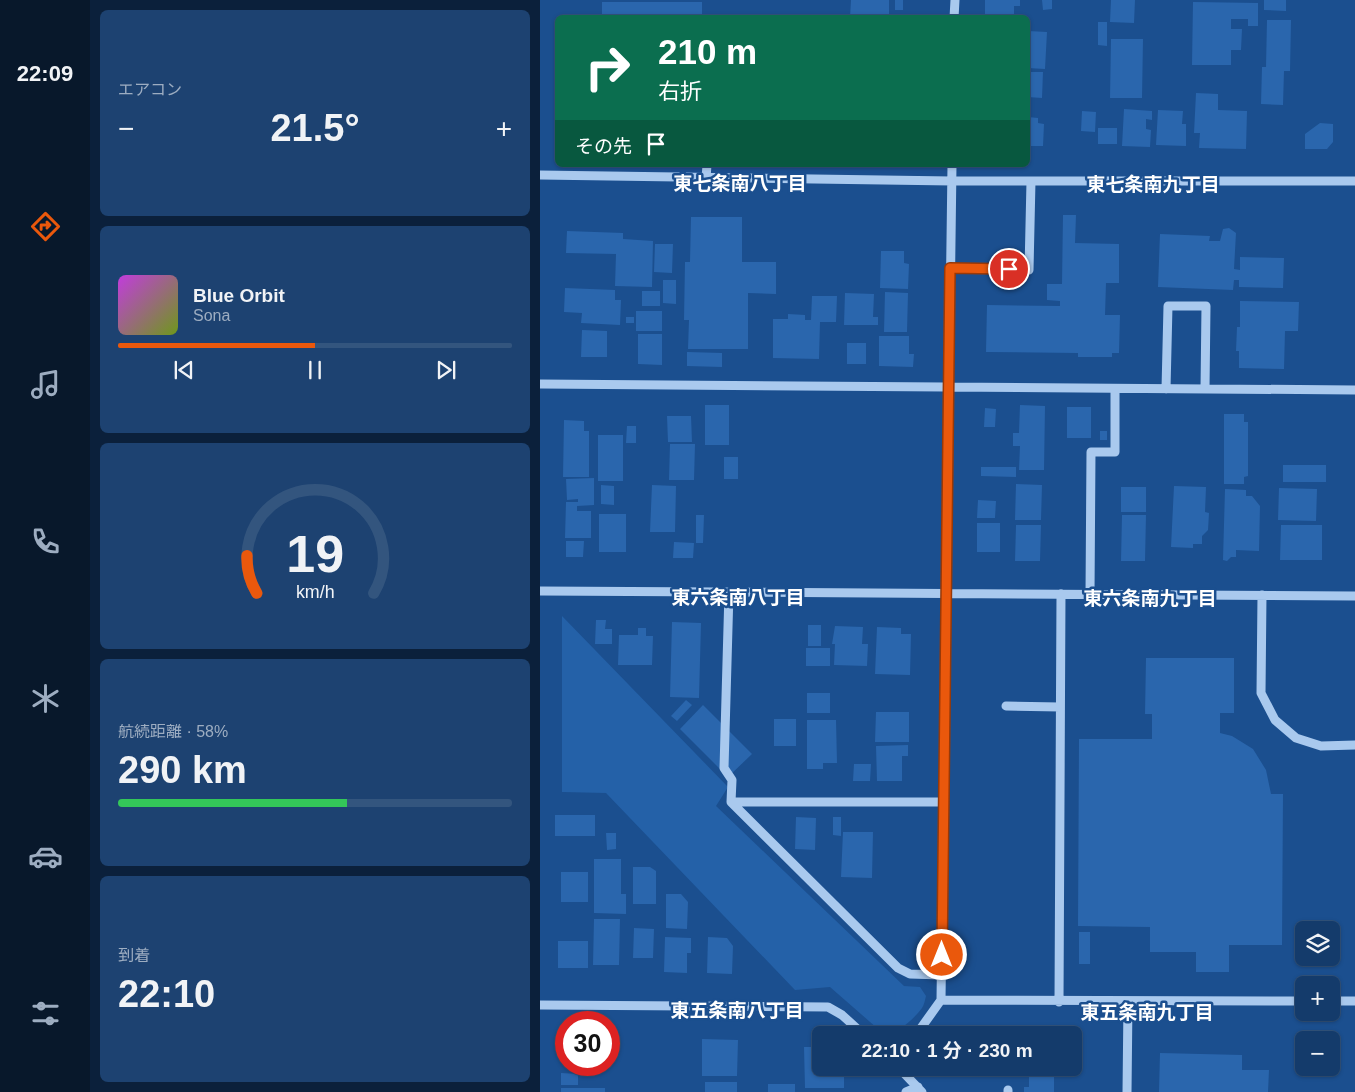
<!DOCTYPE html>
<html lang="ja">
<head>
<meta charset="utf-8">
<style>
	body { margin:0; font-family:Arial,"Noto Sans JP",sans-serif; background:#1d4271; color:#f1f3f6; height:100vh; display:flex; flex-direction:column; font-size:19px; white-space:nowrap }
	* { box-sizing:border-box; margin:0 }
	p { font-size:16px; color:#9dadc1 }
	.icon { flex:none; width:28px; height:28px; fill:none; stroke:currentColor; stroke-width:2; stroke-linecap:round; stroke-linejoin:round }
	.map { position:relative; flex:1; overflow:hidden }
	.details { display:flex; flex-direction:column; gap:10px; padding:10px; background:#0b203b; width:450px }
	.details>* { flex:none }
	.top-card { position:absolute; left:15px; top:15px; width:475px; height:152px; border-radius:8px; box-shadow:0 1px 4px #0004,0 0 0 1px #33557e; background:#0b6e4f; color:#fff; overflow:hidden }
	.controls { position:absolute; left:755px; top:921px; display:grid; gap:10px }
	.controls a { display:grid; place-items:center; width:45px; height:45px; border-radius:8px; background:#143b6b; box-shadow:0 1px 4px #0004,0 0 0 1px #33557e; font-size:25px }
	.speed { position:absolute; left:15px; top:1011px; display:flex; gap:10px; font-size:25px; font-weight:700; text-align:center }
	.speed>* { display:grid; place-content:center; width:65px; height:65px; border-radius:50%; background:#143b6b; box-shadow:0 1px 4px #0004,0 0 0 1px #33557e; line-height:1 }
	.speed .limit { border:8px solid #d22; background:#fff; color:#111 }
	.pin { position:absolute; display:grid; place-items:center; width:42px; height:42px; color:#fff; margin:-21px; border:2px solid #fff; border-radius:50%; box-shadow:0 1px 5px #0007 }
	.me { position:absolute; width:55px; margin:-28px; rotate:0deg; stroke-linejoin:round; filter:drop-shadow(0 0 4px #0008) }
	.turn { display:flex; align-items:center; gap:18px; height:105px; padding:0 20px; font-size:22px }
	.turn .icon { width:65px; height:65px; stroke-width:2.5 }
	.turn b { display:block; font-size:35px; line-height:42px }
	.then { display:flex; align-items:center; height:48px; padding:0 20px; background:#0003; gap:10px; font-size:19px }
	.big { font-size:38px; font-weight:700; line-height:1.1 }
	.details .tile { flex:1; display:flex; flex-direction:column; justify-content:center; gap:8px; min-width:0; padding:0 18px; border-radius:8px; background:#1d4271 }
	.details .dial { align-items:center; gap:0 }
	.dial svg { height:130px; overflow:visible; fill:none; stroke:#33557e; stroke-width:7; stroke-linecap:round; text-anchor:middle }
	.dial text { fill:#f1f3f6; stroke:none }
	.song { display:flex; align-items:center; gap:15px }
	.cover { width:60px; height:60px; border-radius:8px; background:linear-gradient(135deg,hsl(290 70% 55%),hsl(80 70% 35%)) }
	.played { height:5px; border-radius:2px; background:linear-gradient(90deg,#ea580c 50%,#33557e 50%) }
	.keys { display:flex; justify-content:space-around; direction:ltr }
	.heat { display:flex; justify-content:space-between; align-items:center; font-size:28px; direction:ltr }
	.charge { height:8px; border-radius:4px; background:linear-gradient(90deg,#34c759 58%,#33557e 0) }
	.trip { position:absolute; left:272px; top:1026px; width:270px; height:50px; border-radius:8px; background:#143b6b; box-shadow:0 1px 4px #0004,0 0 0 1px #33557e; font-weight:700; line-height:50px; text-align:center }
	main { display:flex; flex:1; min-height:0 }
	.menu { display:flex; flex-direction:column; width:90px; justify-content:space-around; align-items:center; background:#08182b; color:#9dadc1 }
	.menu .icon { width:35px; height:35px }
	.menu .active { color:#ea580c }
	.menu b { font-size:22px; color:#f1f3f6 }
	.map>svg:first-child { display:block }
	.green { fill:#2461a8 }
	.building { fill:#2a66ad }
	.lines { fill:none; stroke-linecap:round; stroke-linejoin:round }
	.minor { stroke:#a9c9ee; stroke-width:9 }
	.route-casing { stroke:#983908; stroke-width:12 }
	.route { stroke:#ea580c; stroke-width:9 }
	.labels { text-anchor:middle; stroke-width:5; stroke-linejoin:round; paint-order:stroke }
	.neighbourhood-label { font-size:19px; font-weight:bold; fill:#fff; stroke:#1b4f8f }
</style>
</head>
<body>
<main>
<nav class="menu">
<b>22:09</b>
<svg class="icon active" aria-label="directions" viewBox="0 0 24 24"><path d="M12 3l9 9-9 9-9-9zM9 14v-3h6M13 9l2 2-2 2"/></svg>
<svg class="icon" aria-label="music" viewBox="0 0 24 24"><path d="M9 18V5l10-2v13"/><circle cx="6" cy="18" r="3"/><circle cx="16" cy="16" r="3"/></svg>
<svg class="icon" aria-label="phone" viewBox="0 0 24 24"><path d="M5 4h4l2 5-3 2q2 4 5 5l2-3 5 2v4C11 20 4 13 5 4z"/></svg>
<svg class="icon" aria-label="climate" viewBox="0 0 24 24"><path d="M12 3v18M4 7l16 10M4 17L20 7"/></svg>
<svg class="icon" aria-label="car" viewBox="0 0 24 24"><path d="M5 17H2v-5l4-1 3-4h7l3 4 3 1v5h-3M9 17h6M6 11h13"/><circle cx="7" cy="17" r="2"/><circle cx="17" cy="17" r="2"/></svg>
<svg class="icon" aria-label="filters" viewBox="0 0 24 24"><path d="M4 7h16M4 17h16"/><circle cx="9" cy="7" r="2"/><circle cx="15" cy="17" r="2"/></svg>
</nav>
<section class="details">
<div class="tile"><p>エアコン</p>
<div class="heat"><a>−</a><b class="big">21.5°</b><a>+</a></div>
</div>
<div class="tile">
<div class="song"><i class="cover"></i><div><b>Blue Orbit</b><p>Sona</p></div></div>
<div class="played"></div>
<div class="keys"><svg class="icon" aria-label="previous" viewBox="0 0 24 24"><path d="M18 5L8 12l10 7zM5 5v14"/></svg><svg class="icon" aria-label="pause" viewBox="0 0 24 24"><path d="M8 5v14M16 5v14"/></svg><svg class="icon" aria-label="next" viewBox="0 0 24 24"><path d="M6 5l10 7-10 7zM19 5v14"/></svg></div>
</div>
<div class="tile dial"><svg viewBox="0 0 100 80">
<path d="M14 69A42 42 0 1 1 86 69"/>
<path d="M14 69A42 42 0 0 1 8 46" stroke="#ea580c"/>
<text x="50" y="56" font-size="32" font-weight="700">19</text>
<text x="50" y="72" font-size="11">km/h</text>
</svg></div>
<div class="tile"><p>航続距離 · 58%</p><b class="big">290 km</b><div class="charge"></div></div>
<div class="tile"><p>到着</p><b class="big">22:10</b></div>
</section>
<div class="map">
<svg width="815" height="1092" viewBox="0 0 815 1092">
	<rect width="100%" height="100%" fill="#1b4f8f"/>
	<!-- green -->
	<path class="green" d="M22 616 188 787 176 806 364 986 380 987 386 996C385 1000 384 1005 382 1008 375 1018 356 1035 345 1035L290 987 255 990 66 793 22 792Z"/>
	<!-- building -->
	<path class="building" d="M311 0H349V18H310Z
		M355 0H363V10H355Z
		M445 0H480V6H474V18H445Z
		M502 0H512V9L503 10Z
		M571 0H595L594 23 570 22Z
		M724 0H746V11L724 10Z
		M62 2H162V18H62Z
		M653 2 718 3V26H708V19H691V29H702L701 50H691V65H652Z
		M727 20H751L750 71H744L743 105 721 104 722 67H726Z
		M558 22H567V46L558 45Z
		M488 31 507 32 505 69 488 68 490 42H488Z
		M571 39H603L602 98H570Z
		M488 72H503L502 98 488 97Z
		M656 93 678 94V110L707 111 706 149 659 148 660 133H654Z
		M584 109 612 111V120L606 119V129L611 130 610 147 582 146Z
		M618 110 643 111 642 124H646V146L616 145Z
		M542 111 556 112 555 132 541 131Z
		M488 117 498 118V123L504 124 503 146H488Z
		M780 123 793 124V142L787 149H765V134Z
		M558 128H577V144H558Z
		M523 215H536L535 243 579 244V283H566L565 315H580L579 353H572V357H538V353L446 352 447 305 520 306V301L507 300V284H522Z
		M151 217H202V262H236V294L208 293V349H148L149 320H144L145 262H150Z
		M689 228 696 233 694 269 700 270V257L744 258 743 288 699 287V280H694L693 290 618 287 620 234 670 236 669 241H680L683 229Z
		M27 231 83 233V239L113 241 112 287 75 286 76 254 26 253Z
		M115 244H133L132 273 114 272Z
		M341 251H364V263L369 264 368 289 340 288Z
		M123 280H136V304L123 303Z
		M25 288 75 290V300H81L80 325 41 323 42 313 24 312Z
		M102 291H120V306H102Z
		M345 292 368 293 367 332H344Z
		M305 293 334 294 333 317H338V325H304Z
		M272 296H297L296 322H280L279 359 233 358V319H248V314L265 315V320H271Z
		M700 301 759 302 758 331H745L744 369 699 368V351H696L697 327H700Z
		M96 311H122V331H96Z
		M86 317H94V323H86Z
		M42 330 67 331V357H41Z
		M98 334H122V365L98 364Z
		M339 336H369V354H374L373 367 339 366Z
		M307 343H326V364H307Z
		M147 352 182 353V367L147 366Z
		M165 405H189V445H165Z
		M480 405 505 406 504 470H479L480 446H473V433H479Z
		M527 407H551V438H527Z
		M445 408 456 409 455 427H444Z
		M684 414H704V422H708V476L704 477V484H684Z
		M127 416H151L152 442H128Z
		M24 420 44 421V431H49V477H23Z
		M87 426H96V443H86Z
		M560 431H567V440H560Z
		M58 435H83V481H58Z
		M130 444H155L154 480H129Z
		M184 457H198V479H184Z
		M743 465H786V482H743Z
		M441 467H476V477L441 476Z
		M54 478V505L37 506V511H51V538H25L26 502H38V499L27 500 26 479Z
		M476 484 502 485 501 520H475Z
		M61 485 74 486V505L61 504Z
		M112 485 136 486 135 532H110Z
		M634 486 666 487 665 512 669 513 668 530 662 536V544H653V548L631 547Z
		M581 487H606V512H581Z
		M739 488 777 489 776 521 738 520Z
		M685 489 706 490V496H712L720 506 719 551 696 550V557H691L687 561 683 560Z
		M438 500 456 501 455 518H437Z
		M59 514H86V552H59Z
		M156 515H164L163 543H156Z
		M582 515H606L605 561H581Z
		M437 523H460V552H437Z
		M476 525H501L500 561H475Z
		M741 525H782V560H740Z
		M26 541H44L43 557H26Z
		M134 542 154 543 153 558H133Z
		M56 620H66L65 629H72V644H55Z
		M132 622 161 623 159 698 130 697Z
		M268 625H281V646H268Z
		M295 626 323 627 322 644H328L327 666 294 665 295 644H292Z
		M337 627 361 628V634H371L370 675 335 674Z
		M98 628H106V636H113L112 665H78L79 635H98Z
		M266 648H290V666H266Z
		M606 658H694V713H680V733L692 736 713 749 726 770 731 794H743L742 945H689V972H656V952H610V927L538 926 539 739H612V714H605Z
		M267 693H290V713H267Z
		M146 700 152 705 137 721 131 716Z
		M163 705 212 754 188 777 140 729Z
		M336 712H369V742H335Z
		M234 719H256V746H234Z
		M267 720H296L297 763H283V769H267Z
		M368 745V756H362V781H337L336 746Z
		M314 764H331L330 781H313Z
		M15 815H55V836H15Z
		M256 817 276 818 275 850 255 849Z
		M293 817H301V836L293 835Z
		M303 832H333L332 878 301 877Z
		M66 833H76V849L67 850Z
		M54 859H81V894H86V914L54 913Z
		M93 867H110L116 871V904H93Z
		M21 872H48V902H21Z
		M126 894H141L148 902 147 929 126 928Z
		M54 919H80L79 965H53Z
		M94 928 114 929 113 958H93Z
		M539 932H550V964H539Z
		M125 937 151 938V953H147V973L124 972Z
		M168 937 187 938 193 946 192 974 167 973Z
		M18 941H48V968H18Z
		M763 958H780V964H763Z
		M162 1039 198 1040 197 1076H162Z
		M264 1047H281V1068H294V1077H304V1088H265Z
		M24 1049H26V1064H23Z
		M620 1053 702 1055V1070H729L728 1092H619Z
		M31 1065H51V1070L31 1069Z
		M439 1068H456V1074H439Z
		M489 1068H514V1092H484V1087H489Z
		M21 1073 38 1074V1085H21Z
		M165 1082H197V1092H165Z
		M228 1084H255V1092H228Z
		M21 1088H65V1092H21Z"/>
	<g class="lines">
		<!-- minor -->
		<path class="minor" d="M414 18 415 0
			M0 175 412 181H815
			M166 178 167 165
			M410 268 489 270 491 181
			M0 384 815 390
			M626 389 628 306H666L665 389
			M0 591 815 596
			M189 592 184 768 192 780 191 802 358 968 370 974 402 975
			M550 594 551 452H575V389
			M722 595 721 693 735 720 756 738 781 746 815 745
			M466 706 520 707
			M191 802H403
			M401 1000 764 1001
			M791 1001H815
			M519 1002 521 594
			M0 1005 288 1007 302 1015 324 1035
			M376 1035 401 1000 412 165
			M359 1068 382 1092
			M366 1092 378 1087
			M468 1092V1090
			M587 1092 588 1002"/>
	</g>
	<g class="lines">
		<!-- route casing -->
		<g class="route-casing">
			<path id="route" d="M402 955 410 268 469 269"/>
		</g>
		<!-- route -->
		<use href="#route" class="route"/>
	</g>
	<g class="labels">
		<!-- neighbourhood labels -->
		<g class="neighbourhood-label">
			<text x="200" y="190">東七条南八丁目</text>
			<text x="613" y="191">東七条南九丁目</text>
			<text x="198" y="604">東六条南八丁目</text>
			<text x="610" y="605">東六条南九丁目</text>
			<text x="197" y="1017">東五条南八丁目</text>
			<text x="607" y="1019">東五条南九丁目</text>
		</g>
	</g>
</svg>
<div class="controls">
<a><svg class="icon" aria-label="layers" viewBox="0 0 24 24"><path d="M12 4l9 5-9 5-9-5zM3 14l9 5 9-5"/></svg></a>
<a>+</a>
<a>−</a>
</div>
<div class="speed"><div class="limit">30</div></div>
<div class="pin" style="left:469px;top:269px;background:#d93025"><svg class="icon" aria-label="arrive" viewBox="0 0 24 24"><path d="M6 21V4h12l-3 4 3 4H6"/></svg></div>
<svg class="me" style="left:402px;top:955px" viewBox="-20 -20 40 40"><circle r="17" fill="#ea580c" stroke="#fff" stroke-width="3"/><path d="M0-11L8 9 0 5-8 9z" fill="#fff"/></svg>
<div class="trip">22:10 · 1 分 · 230 m</div>
<div class="top-card">
<div class="turn"><svg class="icon" aria-label="right" viewBox="0 0 24 24"><path d="M7 20v-9h11M14 6l5 5-5 5"/></svg><div><b>210 m</b>右折</div></div>
<div class="then">その先<svg class="icon" aria-label="arrive" viewBox="0 0 24 24"><path d="M6 21V4h12l-3 4 3 4H6"/></svg></div>
</div>
</div>
</main>
</body>
</html>
